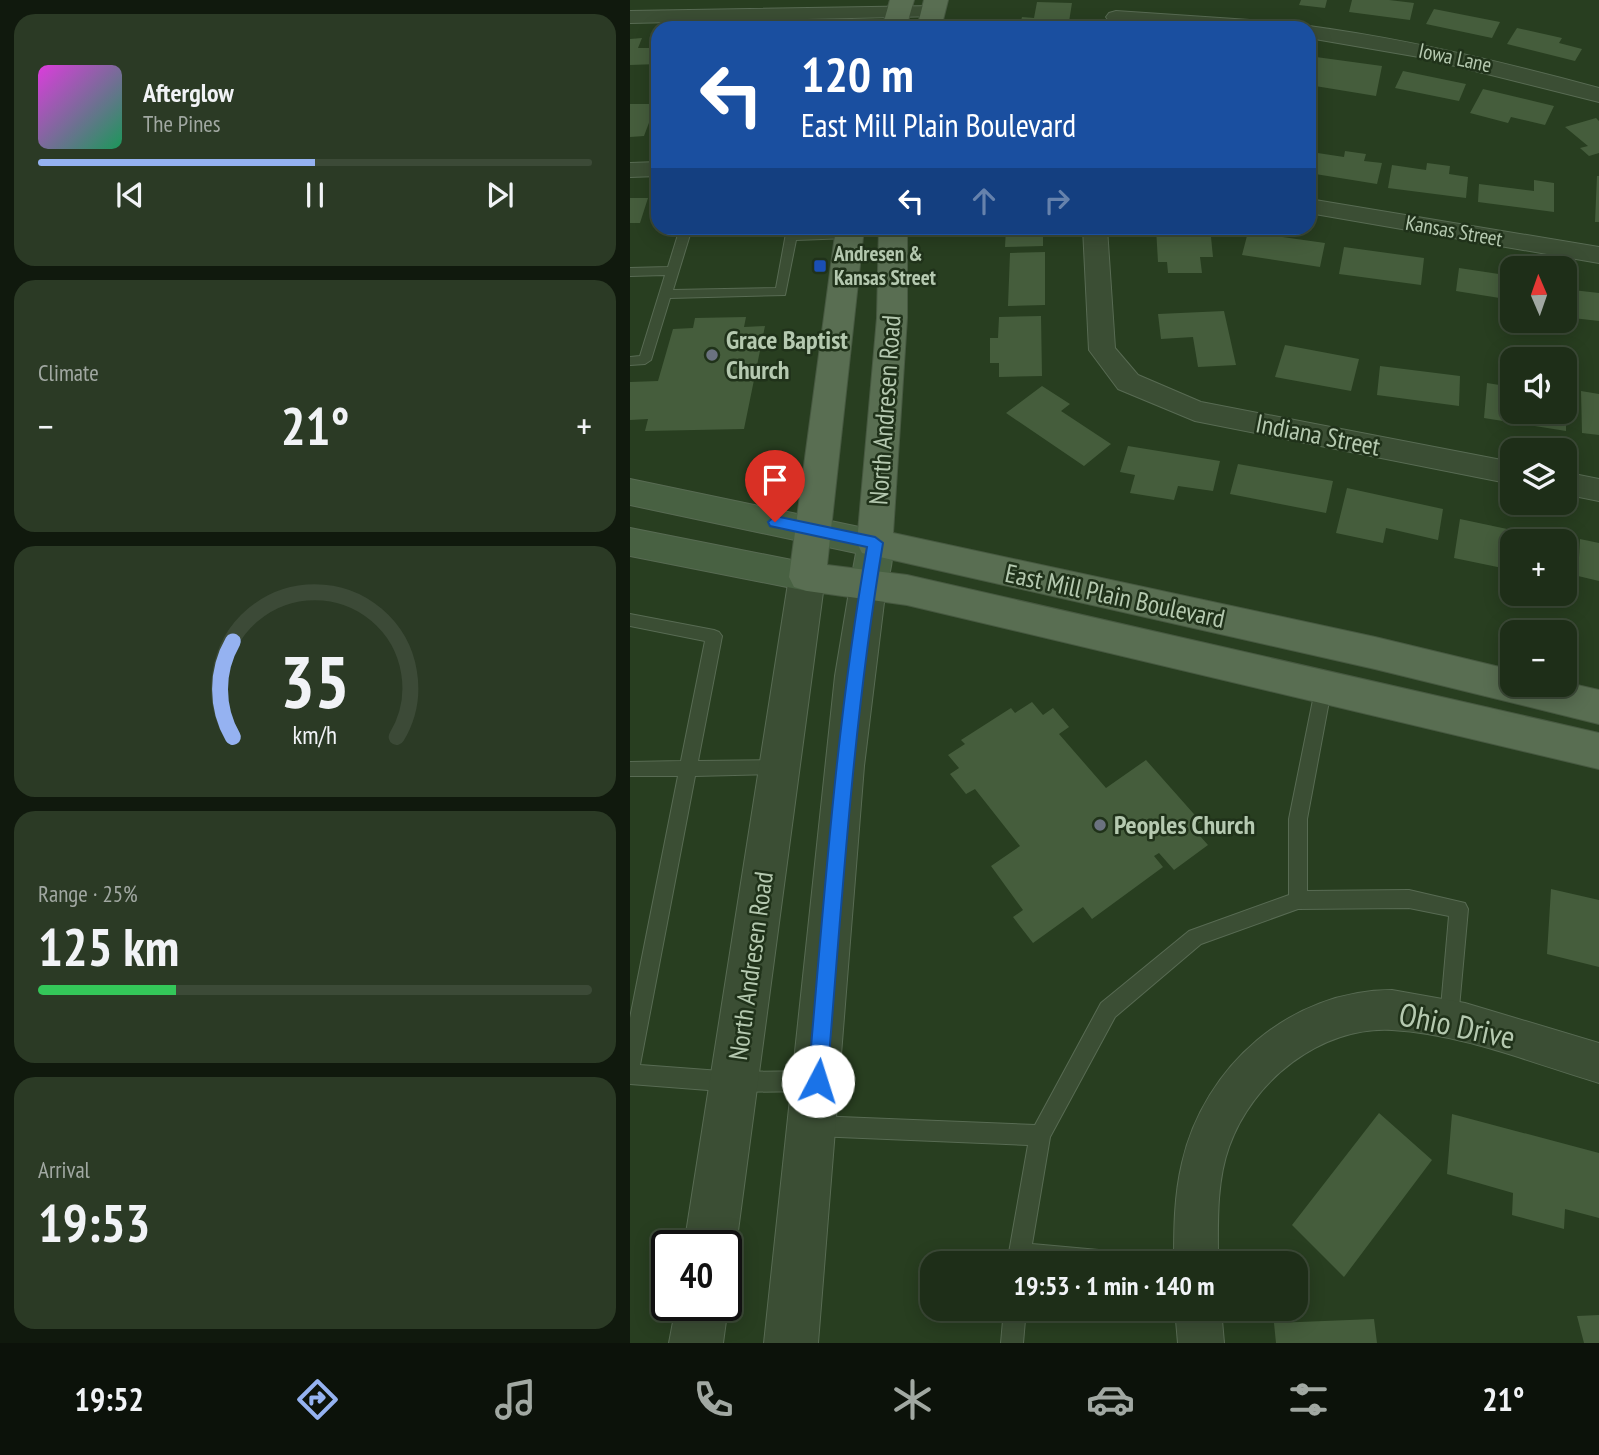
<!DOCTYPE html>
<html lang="en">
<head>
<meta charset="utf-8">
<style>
	body { margin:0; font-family:"PT Sans Narrow",sans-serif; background:#2b3a25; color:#f1f3f6; height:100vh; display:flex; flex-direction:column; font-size:26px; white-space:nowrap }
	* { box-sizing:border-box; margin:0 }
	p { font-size:23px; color:#a1a8a2 }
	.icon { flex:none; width:38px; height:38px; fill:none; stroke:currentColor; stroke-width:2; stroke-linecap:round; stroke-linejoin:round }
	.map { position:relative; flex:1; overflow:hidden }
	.sheet { display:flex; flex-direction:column; gap:14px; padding:14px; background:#10190d; width:630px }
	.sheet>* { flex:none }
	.banner { position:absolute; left:21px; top:21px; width:665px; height:214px; border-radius:21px; box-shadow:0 4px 18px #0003,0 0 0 2px #3c4a37; background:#1a4fa0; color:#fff; overflow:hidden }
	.needle { width:46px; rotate:358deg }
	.buttons { position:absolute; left:870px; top:256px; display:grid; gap:14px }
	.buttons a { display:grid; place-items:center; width:77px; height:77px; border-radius:14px; background:#1e2e18; box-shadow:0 4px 18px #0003,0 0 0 2px #3c4a37; font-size:35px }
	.speed { position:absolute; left:21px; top:1230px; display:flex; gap:14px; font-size:35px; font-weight:700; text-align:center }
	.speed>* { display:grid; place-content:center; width:91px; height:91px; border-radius:50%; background:#1e2e18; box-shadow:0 4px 18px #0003,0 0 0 2px #3c4a37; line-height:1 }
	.speed .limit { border:4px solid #111; border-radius:10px; background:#fff; color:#111 }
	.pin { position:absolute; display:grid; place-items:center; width:60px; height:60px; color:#fff; margin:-72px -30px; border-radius:50% 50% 50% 0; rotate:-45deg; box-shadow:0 0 7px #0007 }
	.pin .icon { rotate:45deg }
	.me { position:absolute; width:77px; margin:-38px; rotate:5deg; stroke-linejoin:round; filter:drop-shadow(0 0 5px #0008) }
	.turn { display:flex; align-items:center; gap:24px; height:147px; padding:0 35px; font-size:32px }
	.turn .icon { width:91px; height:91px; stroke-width:2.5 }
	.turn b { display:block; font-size:49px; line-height:60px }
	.lanes { display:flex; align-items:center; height:66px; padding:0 35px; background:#0003; justify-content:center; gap:35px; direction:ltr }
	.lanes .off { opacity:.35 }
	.big { font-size:52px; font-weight:700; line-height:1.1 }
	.sheet .card { flex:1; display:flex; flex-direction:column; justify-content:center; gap:10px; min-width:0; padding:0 24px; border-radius:21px; background:#2b3a25 }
	.sheet .dial { align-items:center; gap:0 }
	.dial svg { height:182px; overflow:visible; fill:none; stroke:#3c4a37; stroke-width:7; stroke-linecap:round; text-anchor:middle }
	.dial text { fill:#f1f3f6; stroke:none }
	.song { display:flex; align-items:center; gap:21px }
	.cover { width:84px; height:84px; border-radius:10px; background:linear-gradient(135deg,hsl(300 70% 55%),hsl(150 70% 35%)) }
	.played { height:7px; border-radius:4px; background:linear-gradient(90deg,#95b2f1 50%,#3c4a37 50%) }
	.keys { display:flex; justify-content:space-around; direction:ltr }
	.heat { display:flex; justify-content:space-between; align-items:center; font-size:38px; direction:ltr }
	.charge { height:10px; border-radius:5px; background:linear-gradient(90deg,#34c759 25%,#3c4a37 0) }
	.trip { position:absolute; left:290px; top:1251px; width:388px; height:70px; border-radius:21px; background:#1e2e18; box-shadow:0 4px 18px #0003,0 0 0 2px #3c4a37; font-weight:700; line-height:70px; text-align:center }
	.tabs { display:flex; height:112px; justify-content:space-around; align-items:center; background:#0c120a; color:#a1a8a2 }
	.tabs .icon { width:49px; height:49px }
	.tabs .selected { color:#95b2f1 }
	.tabs b { font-size:32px; color:#f1f3f6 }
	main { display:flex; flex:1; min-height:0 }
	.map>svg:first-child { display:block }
	.building { fill:#455d3c }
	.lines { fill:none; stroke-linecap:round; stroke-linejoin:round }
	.service-casing { stroke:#586b53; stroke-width:2 }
	.minor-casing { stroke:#586b53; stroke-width:2 }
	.tertiary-casing { stroke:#586b53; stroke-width:2 }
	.secondary-casing { stroke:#586b53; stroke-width:2 }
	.primary-casing { stroke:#475941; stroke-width:2 }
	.service { fill:#3b4e34; fill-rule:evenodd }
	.minor { fill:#3b4e34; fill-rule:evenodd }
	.tertiary { fill:#3b4e34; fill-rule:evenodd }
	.secondary { fill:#486142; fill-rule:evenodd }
	.primary { fill:#596e52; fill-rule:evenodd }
	.route { fill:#1a73e8; stroke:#114b97; stroke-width:2 }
	.transit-dot { fill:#1a4fb4; stroke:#20321a; stroke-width:2.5 }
	.worship-dot { fill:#6b7280; stroke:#20321a; stroke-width:2.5 }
	.labels { text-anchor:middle; stroke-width:5; stroke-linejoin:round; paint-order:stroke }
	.far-street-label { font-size:21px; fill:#b5c9b0; stroke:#20321a }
	.far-poi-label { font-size:21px; font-weight:bold; fill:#b5c9b0; stroke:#20321a; text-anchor:start }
	.poi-label { font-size:26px; font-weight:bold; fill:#b5c9b0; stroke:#20321a; text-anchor:start }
	.street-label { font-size:26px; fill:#b5c9b0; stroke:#20321a }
	.near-street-label { font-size:32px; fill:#b5c9b0; stroke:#20321a }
</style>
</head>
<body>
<main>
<section class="sheet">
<div class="card">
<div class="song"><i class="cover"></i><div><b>Afterglow</b><p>The Pines</p></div></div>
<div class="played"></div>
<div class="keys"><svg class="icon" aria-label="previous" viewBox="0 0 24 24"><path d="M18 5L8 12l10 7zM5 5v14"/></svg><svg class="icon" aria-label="pause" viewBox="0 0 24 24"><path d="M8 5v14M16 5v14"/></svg><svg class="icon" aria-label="next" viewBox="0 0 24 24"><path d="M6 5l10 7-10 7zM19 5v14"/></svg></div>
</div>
<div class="card"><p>Climate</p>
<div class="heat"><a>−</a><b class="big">21°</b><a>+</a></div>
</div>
<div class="card dial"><svg viewBox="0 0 100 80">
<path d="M14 69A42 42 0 1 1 86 69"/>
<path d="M14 69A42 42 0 0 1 14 27" stroke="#95b2f1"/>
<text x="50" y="56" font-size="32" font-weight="700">35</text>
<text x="50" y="72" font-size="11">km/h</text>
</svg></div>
<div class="card"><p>Range · 25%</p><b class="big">125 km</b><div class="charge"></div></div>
<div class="card"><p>Arrival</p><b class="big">19:53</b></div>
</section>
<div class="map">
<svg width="969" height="1343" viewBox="0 0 969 1343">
	<rect width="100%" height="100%" fill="#283e20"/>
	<!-- building -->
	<path class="building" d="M671 0H697L695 8 669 5Z
		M722 0H759L784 3 780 20 719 12Z
		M407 2 442 3 438 28H389L392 17 404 18Z
		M804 9 870 22 862 38 796 24Z
		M887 28 932 38 929 43 952 49 945 61 877 44Z
		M12 38 8 48H28V64L0 65V39Z
		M686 57 752 66 746 96 679 85Z
		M773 71 836 84 829 101 765 88Z
		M853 89 924 106 915 125 881 117 878 123 840 113Z
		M0 104H26L14 136 0 137Z
		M966 118 969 121V153L959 156 950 148 958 146 935 127Z
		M715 151 736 154 734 161 752 163 747 184 679 173 681 152 714 157Z
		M797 163 820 166 819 174 838 177 836 198 758 188 762 165 796 170Z
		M967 176H969V222H965Z
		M904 180 924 183V212L848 202 849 184 904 191Z
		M0 198H18L10 223H0Z
		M376 228H413V246L375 247Z
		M526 228H566L567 237H581L583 257H570L572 273H538L537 262H528Z
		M618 232 695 243 690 267 612 255Z
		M714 247 794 258 791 285 709 274Z
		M415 252V305L378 306 380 253Z
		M829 268 882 276V300L826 291Z
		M934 289 969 293V321L934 317Z
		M594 311 606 365 568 367 563 337 531 339 528 314Z
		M411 316 412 376 369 377V363H360V338H368L369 317Z
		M116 317 114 327 135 326 114 429 15 431 18 419 0 420V382L28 381 43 329 63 328 65 318Z
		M655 345 729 359 721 391 645 377Z
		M750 366 830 376 829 406 747 395Z
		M857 383 882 387V411H936V431L854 418Z
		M412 386 440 404 431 411 481 444 454 466 376 413Z
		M951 391 969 394V435L952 433Z
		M498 446 590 461 583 491 548 486 544 500 500 493 505 475 490 472Z
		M608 464 703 481 696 513 600 494Z
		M717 488 813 509 808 540 756 528 753 543 706 533Z
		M830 519 929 540V541H882V570L824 558Z
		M950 539 969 543V581L948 576Z
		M402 702 413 715 423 708 439 727 429 734 476 788 516 760 571 822 563 828 578 845 544 870 529 853 524 856 533 867 462 919 453 907 403 943 383 917 393 910 361 866 390 846 345 789 336 794 320 774 329 768 318 755 335 744 331 740 381 708 385 713Z
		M921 889 969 900V967L917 954Z
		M749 1113 802 1160 714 1277 662 1225Z
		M822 1114 969 1153V1218L935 1209 934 1229 882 1215 883 1193 817 1174Z
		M969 1315V1343H954L947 1316Z
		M744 1319 747 1343H646L644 1323Z"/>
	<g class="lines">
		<!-- service casing -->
		<g class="service-casing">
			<path id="service" d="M50 228H62L43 290 146 288 157 228H167V233L219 230 225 234 219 238 166 240 155 295 40 298 21 360 15 364 0 365V357L10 356 35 275 0 276V268L38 267Z
				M0 614 84 630 89 632 92 636 68 761 148 760 154 762 156 767 154 772 148 774 65 776 10 1065 104 1072 183 1071 190 1074 193 1081 190 1088 183 1091 104 1092 0 1084V1018L48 776H0V762L51 761 75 641 0 626Z
				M694 678 700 680 702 685 677 819V891L779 890 835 903 838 909 828 1019 826 1026 819 1028 812 1026 810 1019 819 916 779 908 668 909 571 944 485 1017 420 1137 402 1244 502 1253 510 1256 512 1264H377L398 1145 185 1136 178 1133 175 1126 178 1119 185 1116 405 1125 471 1003 559 931 659 895V819L686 685 688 680Z
				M374 1309H396L393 1343H371Z"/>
		</g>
		<!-- minor casing -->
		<g class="minor-casing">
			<path id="minor" d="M303 6 310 8 313 12 310 16 0 23V11Z
				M486 11 651 22 658 24 661 28H559L479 21 476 17 479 13Z
				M679 26C777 39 873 62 969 88V102L789 57 679 38V28H671Z
				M28 162V176L0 177V163Z
				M679 199 969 247V263L679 213Z
				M453 228H477L485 348 508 375 571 402 882 462V484L565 421 488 389 459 350Z
				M934 472 969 479V501L934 494Z
				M762 990 835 1003 969 1043V1083C902 1063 833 1034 762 1030 691 1026 622 1081 599 1147 586 1183 588 1225 588 1264H544C544 1230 544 1196 552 1163 574 1066 661 990 762 990Z
				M545 1309H591L594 1343H548Z"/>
		</g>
		<!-- tertiary casing -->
		<g class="tertiary-casing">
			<path id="tertiary" d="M177 563 190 567 195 577 106 1246 96 1265V1246H54L159 577 164 567Z
				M238 571 251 576 256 586 234 766 188 1343H134L205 676 220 586 225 576Z
				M96 1301 98 1306 93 1343H39L46 1306H96Z"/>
		</g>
		<!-- secondary casing -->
		<g class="secondary-casing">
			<path id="secondary" d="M0 479 258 533C267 550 260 580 251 596L238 601 225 596 220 586 226 553 0 505Z
				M0 528 177 563 190 567 195 577 190 587 177 591 0 556Z"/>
		</g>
		<!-- primary casing -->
		<g class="primary-casing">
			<path id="primary" d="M260 0H284L276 28H252Z
				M294 0H318L311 28H287Z
				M206 228H234L197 565 277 575 969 733V769L277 605 177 591 164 587 159 577Z
				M249 228H277V318L263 533 745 637 882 670V684H934V682L969 690V724L745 669 232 553 227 543 247 318Z"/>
		</g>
		<!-- service -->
		<use href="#service" class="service"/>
		<!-- minor -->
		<use href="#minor" class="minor"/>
		<!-- tertiary -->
		<use href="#tertiary" class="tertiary"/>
		<!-- secondary -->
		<use href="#secondary" class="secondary"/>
		<!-- primary -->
		<use href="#primary" class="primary"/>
	</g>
	<!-- route -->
	<path class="route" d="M145 516 245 537 253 543C223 721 212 901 197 1081L195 1088 188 1091 181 1088 178 1081C194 902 206 723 237 547L140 526 138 522Z"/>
	<!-- markers -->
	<rect class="transit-dot" x="183" y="259" width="14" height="14" rx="3.5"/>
	<g class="worship-dot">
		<circle cx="82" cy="355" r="7"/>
		<circle cx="470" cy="825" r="7"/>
	</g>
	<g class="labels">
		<!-- far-street labels -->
		<g class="far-street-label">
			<text transform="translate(825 58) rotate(12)" y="7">Iowa Lane</text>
			<text transform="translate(824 231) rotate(10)" y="7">Kansas Street</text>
		</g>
		<!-- far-poi labels -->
		<g class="far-poi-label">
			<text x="204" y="261">Andresen &amp;<tspan x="204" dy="24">Kansas Street</tspan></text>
		</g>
		<!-- poi labels -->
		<g class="poi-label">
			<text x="96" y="349">Grace Baptist<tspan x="96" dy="30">Church</tspan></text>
			<text x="484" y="834">Peoples Church</text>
		</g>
		<!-- street labels -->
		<g class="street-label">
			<text transform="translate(255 410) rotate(-86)" y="9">North Andresen Road</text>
			<text transform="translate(688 435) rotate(11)" y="9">Indiana Street</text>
			<text transform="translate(485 596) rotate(12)" y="9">East Mill Plain Boulevard</text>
			<text transform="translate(121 966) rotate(-82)" y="9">North Andresen Road</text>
		</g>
		<!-- near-street labels -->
		<g class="near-street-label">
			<text transform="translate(827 1026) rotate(12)" y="11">Ohio Drive</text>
		</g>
	</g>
</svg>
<div class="buttons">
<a><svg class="needle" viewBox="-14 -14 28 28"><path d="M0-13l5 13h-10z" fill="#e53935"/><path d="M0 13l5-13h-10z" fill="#a1a8a2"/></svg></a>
<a><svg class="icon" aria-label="sound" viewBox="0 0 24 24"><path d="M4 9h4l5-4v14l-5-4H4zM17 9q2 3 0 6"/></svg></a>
<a><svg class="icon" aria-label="layers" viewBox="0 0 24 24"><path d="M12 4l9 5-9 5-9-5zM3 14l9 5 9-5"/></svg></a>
<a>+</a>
<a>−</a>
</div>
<div class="speed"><div class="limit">40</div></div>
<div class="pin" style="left:145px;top:522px;background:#d93025"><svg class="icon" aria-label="arrive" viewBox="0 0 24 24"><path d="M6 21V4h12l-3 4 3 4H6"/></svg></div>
<svg class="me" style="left:188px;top:1081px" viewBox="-20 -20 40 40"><circle r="19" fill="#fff"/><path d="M0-13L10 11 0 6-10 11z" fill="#1a73e8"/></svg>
<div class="trip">19:53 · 1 min · 140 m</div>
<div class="banner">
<div class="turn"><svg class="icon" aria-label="left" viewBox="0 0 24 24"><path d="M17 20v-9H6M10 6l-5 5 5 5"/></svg><div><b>120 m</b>East Mill Plain Boulevard</div></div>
<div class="lanes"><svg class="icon" aria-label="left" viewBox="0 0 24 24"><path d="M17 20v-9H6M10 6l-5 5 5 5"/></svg><svg class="icon off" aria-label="ahead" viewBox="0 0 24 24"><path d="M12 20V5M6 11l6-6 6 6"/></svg><svg class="icon off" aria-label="right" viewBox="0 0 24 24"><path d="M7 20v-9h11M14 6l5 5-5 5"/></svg></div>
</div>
</div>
</main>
<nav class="tabs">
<b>19:52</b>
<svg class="icon selected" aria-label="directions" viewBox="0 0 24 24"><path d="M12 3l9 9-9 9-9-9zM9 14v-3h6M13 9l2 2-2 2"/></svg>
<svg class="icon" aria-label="music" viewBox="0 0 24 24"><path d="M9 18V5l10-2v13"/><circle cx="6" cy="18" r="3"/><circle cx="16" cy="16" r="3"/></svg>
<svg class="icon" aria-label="phone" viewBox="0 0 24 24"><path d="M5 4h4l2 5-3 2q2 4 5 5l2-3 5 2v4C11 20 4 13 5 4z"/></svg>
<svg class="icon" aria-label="climate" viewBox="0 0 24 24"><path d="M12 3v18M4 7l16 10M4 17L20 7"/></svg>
<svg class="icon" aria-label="car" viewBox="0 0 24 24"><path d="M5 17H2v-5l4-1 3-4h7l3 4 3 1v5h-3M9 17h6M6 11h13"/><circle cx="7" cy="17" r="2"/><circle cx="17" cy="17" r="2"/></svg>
<svg class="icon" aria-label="filters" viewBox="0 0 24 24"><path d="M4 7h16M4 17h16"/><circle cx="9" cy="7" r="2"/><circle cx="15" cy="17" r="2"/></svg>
<b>21°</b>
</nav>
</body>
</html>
